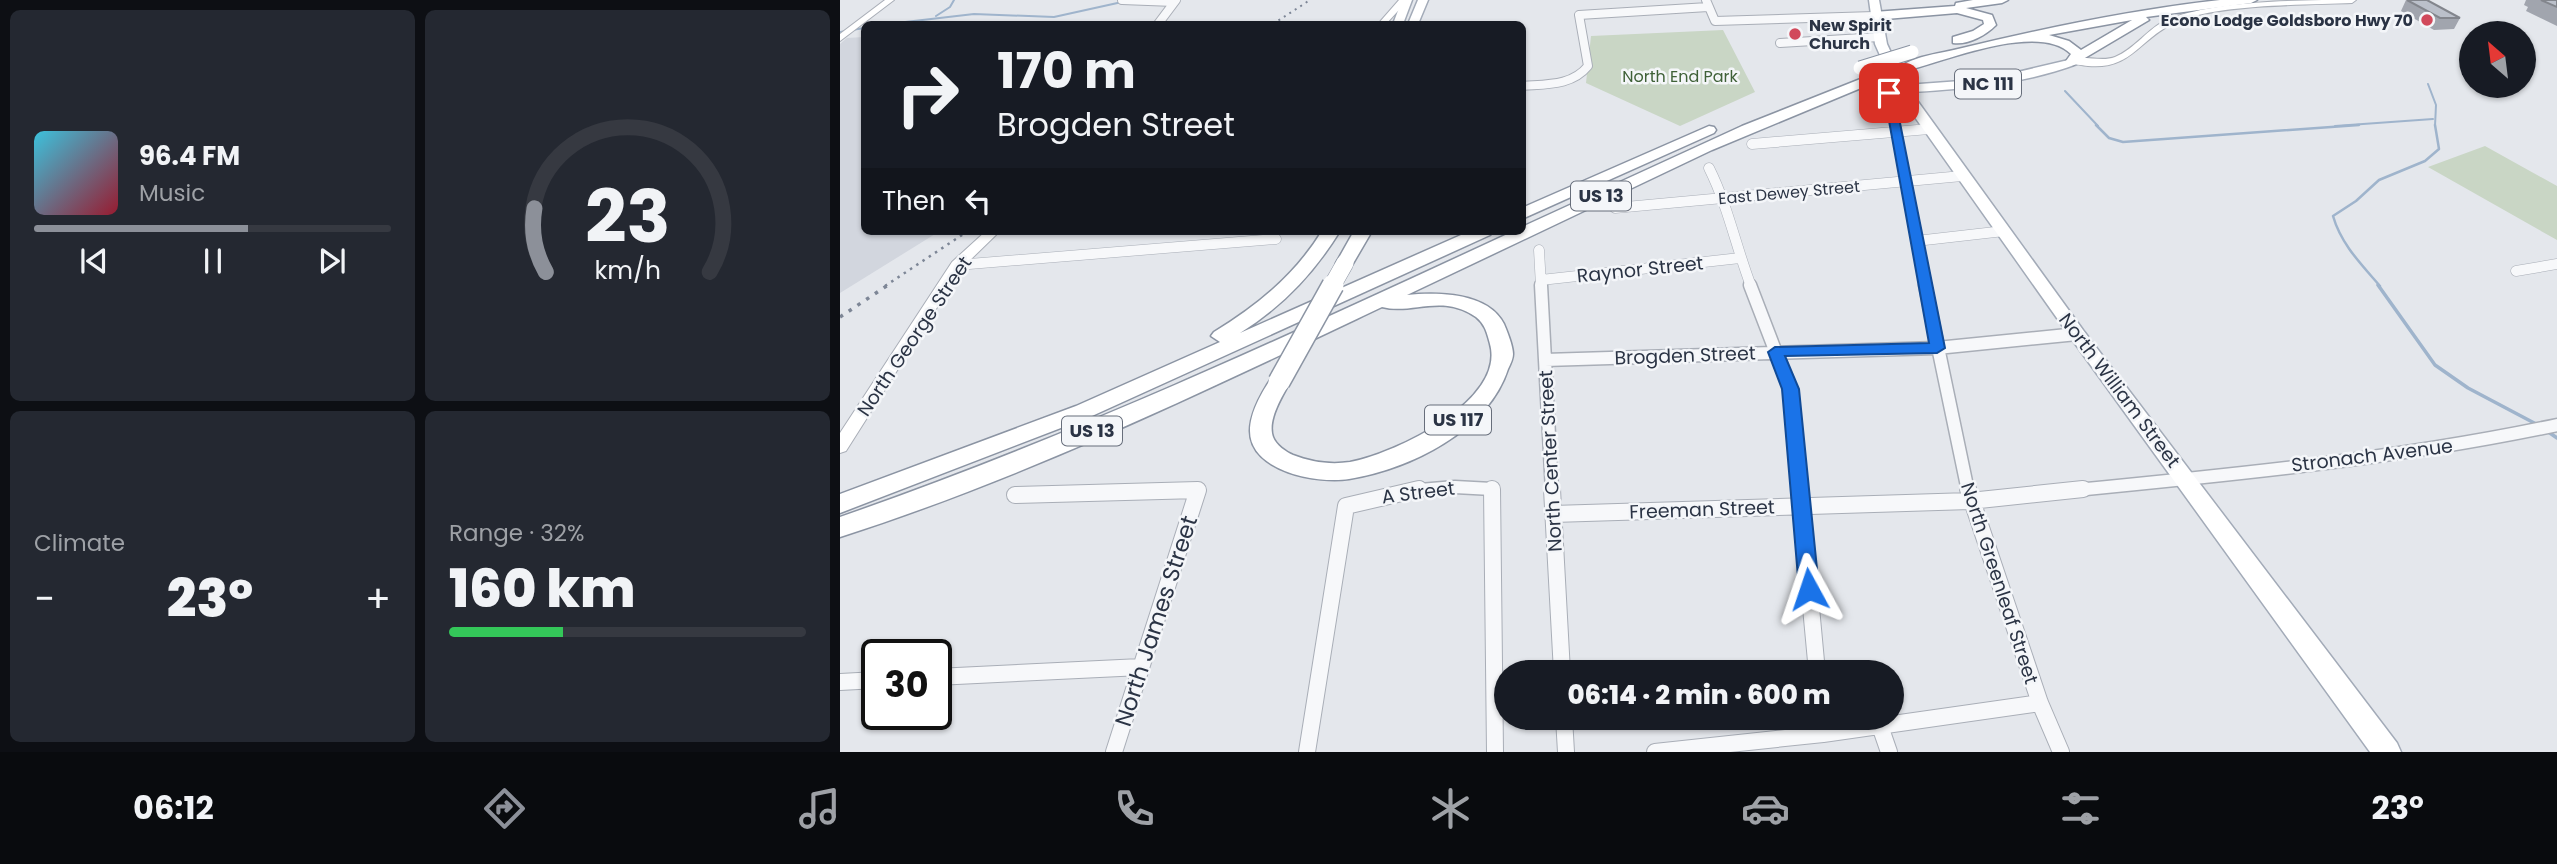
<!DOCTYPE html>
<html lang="en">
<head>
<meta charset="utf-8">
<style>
	body { margin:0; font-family:Poppins,sans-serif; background:#242831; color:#f1f3f6; height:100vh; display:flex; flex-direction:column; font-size:26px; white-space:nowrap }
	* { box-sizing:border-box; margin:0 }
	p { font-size:23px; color:#9ea1a6 }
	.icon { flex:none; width:38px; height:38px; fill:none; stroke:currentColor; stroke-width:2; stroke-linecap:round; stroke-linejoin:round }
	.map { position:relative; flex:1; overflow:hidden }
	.drawer { display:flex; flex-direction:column; gap:10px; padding:10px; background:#0d0f14; width:840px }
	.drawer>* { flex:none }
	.guide { position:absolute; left:21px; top:21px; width:665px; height:214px; border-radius:10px; box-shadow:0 2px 5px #0004; background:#171b24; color:#f1f3f6; overflow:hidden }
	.needle { width:46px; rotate:332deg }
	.tools { position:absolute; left:1619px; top:21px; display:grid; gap:14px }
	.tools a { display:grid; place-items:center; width:77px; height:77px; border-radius:50%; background:#171b24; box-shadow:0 2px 5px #0004; font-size:35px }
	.speed { position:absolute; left:21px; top:639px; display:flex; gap:14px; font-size:35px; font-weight:700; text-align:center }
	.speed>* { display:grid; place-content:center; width:91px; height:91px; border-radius:50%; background:#171b24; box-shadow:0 2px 5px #0004; line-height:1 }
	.speed .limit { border:4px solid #111; border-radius:10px; background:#fff; color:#111 }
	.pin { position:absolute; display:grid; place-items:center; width:60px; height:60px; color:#fff; margin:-30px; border-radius:14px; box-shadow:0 4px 10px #0006 }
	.me { position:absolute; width:77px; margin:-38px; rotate:355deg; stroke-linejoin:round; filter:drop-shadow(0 0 5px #0008) }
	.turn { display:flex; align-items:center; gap:24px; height:147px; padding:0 21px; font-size:32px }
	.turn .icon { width:91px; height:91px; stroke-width:2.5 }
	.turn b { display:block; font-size:49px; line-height:60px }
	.then { display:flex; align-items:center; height:66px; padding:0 21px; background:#0003; gap:14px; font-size:26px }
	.big { font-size:52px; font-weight:800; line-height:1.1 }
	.drawer .card { flex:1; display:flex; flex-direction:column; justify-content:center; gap:10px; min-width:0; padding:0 24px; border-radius:10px; background:#242831 }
	.drawer .dial { align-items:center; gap:0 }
	.dial svg { height:182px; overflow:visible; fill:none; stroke:#363941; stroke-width:7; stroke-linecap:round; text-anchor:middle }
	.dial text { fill:#f1f3f6; stroke:none }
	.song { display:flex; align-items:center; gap:21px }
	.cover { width:84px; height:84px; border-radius:10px; background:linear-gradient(135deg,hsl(190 70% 55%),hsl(350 70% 35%)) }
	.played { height:7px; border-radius:4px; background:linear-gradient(90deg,#8c9099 60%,#363941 60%) }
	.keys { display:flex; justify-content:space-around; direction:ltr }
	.heat { display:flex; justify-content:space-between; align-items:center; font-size:38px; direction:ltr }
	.charge { height:10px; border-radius:5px; background:linear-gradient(90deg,#34c759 32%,#363941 0) }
	.drawer .tiles { flex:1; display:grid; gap:10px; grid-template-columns:repeat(2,1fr) }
	.trip { position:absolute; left:654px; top:660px; width:410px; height:70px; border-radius:35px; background:#171b24; box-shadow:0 2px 5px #0004; font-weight:800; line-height:70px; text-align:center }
	.tab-bar { display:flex; height:112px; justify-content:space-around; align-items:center; background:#090b0e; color:#9ea1a6 }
	.tab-bar .icon { width:49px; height:49px }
	.tab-bar .on { color:#8c9099 }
	.tab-bar b { font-size:32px; color:#f1f3f6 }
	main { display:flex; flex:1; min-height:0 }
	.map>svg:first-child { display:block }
	.built { fill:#d2d6de }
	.green { fill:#c9d6c5 }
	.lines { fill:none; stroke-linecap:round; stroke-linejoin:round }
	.stream-far2 { stroke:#9fb4cc; stroke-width:2 }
	.stream-far1 { stroke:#9fb4cc; stroke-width:2.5 }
	.stream { stroke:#9fb4cc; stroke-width:3.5 }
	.street-far3-casing { stroke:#a9aeb7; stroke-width:10 }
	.street-far2-casing { stroke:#a9aeb7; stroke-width:11 }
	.street-far1-casing { stroke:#a9aeb7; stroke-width:15 }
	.street-casing { stroke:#a9aeb7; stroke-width:18 }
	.secondary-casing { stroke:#a9aeb7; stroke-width:2 }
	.primary-casing { stroke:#a3abb8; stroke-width:3 }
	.highway-casing { stroke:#8b94a3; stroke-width:3 }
	.street-far3 { stroke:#f7f8fa; stroke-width:8 }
	.street-far2 { stroke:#f7f8fa; stroke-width:10 }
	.street-far1 { stroke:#f7f8fa; stroke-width:12 }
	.street { stroke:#f7f8fa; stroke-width:16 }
	.secondary { fill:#fff; fill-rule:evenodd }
	.primary { fill:#fff; fill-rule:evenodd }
	.highway { fill:#fff; fill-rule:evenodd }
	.rail-far2 { stroke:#7d8696; stroke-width:2; stroke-dasharray:2 4.5; stroke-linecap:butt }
	.rail-far1 { stroke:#7d8696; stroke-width:2.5; stroke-dasharray:2.5 5; stroke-linecap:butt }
	.rail { stroke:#7d8696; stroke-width:3.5; stroke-dasharray:3.5 7; stroke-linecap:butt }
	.highway-bridge-far2-casing { stroke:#8b94a3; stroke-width:15; stroke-linecap:butt }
	.highway-bridge-far1-casing { stroke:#8b94a3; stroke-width:18; stroke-linecap:butt }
	.highway-bridge-casing { stroke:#8b94a3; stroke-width:24; stroke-linecap:butt }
	.highway-bridge-far2 { stroke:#fff; stroke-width:13 }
	.highway-bridge-far1 { stroke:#fff; stroke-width:17 }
	.highway-bridge { stroke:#fff; stroke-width:21 }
	.wall { fill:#a1a5ae }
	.building { fill:#bbc0ca; stroke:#83868d; stroke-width:2 }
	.route { fill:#1a73e8; stroke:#114b97; stroke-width:2 }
	.poi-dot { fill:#d1495b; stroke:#f4f6f9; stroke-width:2.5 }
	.labels { text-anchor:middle; stroke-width:5; stroke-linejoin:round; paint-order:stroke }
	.far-poi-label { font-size:16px; font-weight:bold; fill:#2b3445; stroke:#f4f6f9; text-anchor:end }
	.far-park-label { font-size:16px; fill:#3f6138; stroke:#f4f6f9 }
	.far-street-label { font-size:16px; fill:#2b3445; stroke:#f4f6f9 }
	.shield { fill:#f4f6f9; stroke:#676e7b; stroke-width:2 }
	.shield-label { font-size:18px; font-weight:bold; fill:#2b3445 }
	.street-label { font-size:19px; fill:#2b3445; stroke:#f4f6f9 }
	.near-street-label { font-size:23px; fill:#2b3445; stroke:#f4f6f9 }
</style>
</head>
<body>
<main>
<section class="drawer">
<div class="tiles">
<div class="card">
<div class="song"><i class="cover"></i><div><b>96.4 FM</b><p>Music</p></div></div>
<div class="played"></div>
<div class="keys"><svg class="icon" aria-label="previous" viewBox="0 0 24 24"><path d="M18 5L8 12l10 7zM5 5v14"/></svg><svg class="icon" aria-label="pause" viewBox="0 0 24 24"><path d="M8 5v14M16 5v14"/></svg><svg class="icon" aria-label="next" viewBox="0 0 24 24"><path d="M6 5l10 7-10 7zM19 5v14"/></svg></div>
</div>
<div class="card dial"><svg viewBox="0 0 100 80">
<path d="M14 69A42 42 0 1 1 86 69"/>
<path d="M14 69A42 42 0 0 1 9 41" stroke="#8c9099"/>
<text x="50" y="56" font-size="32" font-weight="700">23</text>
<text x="50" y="72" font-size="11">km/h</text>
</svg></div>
<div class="card"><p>Climate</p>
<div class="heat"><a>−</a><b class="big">23°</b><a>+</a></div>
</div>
<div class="card"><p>Range · 32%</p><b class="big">160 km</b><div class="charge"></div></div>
</div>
</section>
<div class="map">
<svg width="1717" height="752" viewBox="0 0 1717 752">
	<rect width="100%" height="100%" fill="#e4e7ec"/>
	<!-- built -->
	<path class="built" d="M24 37V231H100L0 293V44L7 38Z"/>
	<!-- green -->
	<path class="green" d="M883 30 915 92 840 126 746 83 751 36Z
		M1645 146 1717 186V240L1588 167Z"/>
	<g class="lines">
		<!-- stream-far2 -->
		<path class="stream-far2" d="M96 16 110 7 114 0
			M48 24 134 14 214 17 282 2
			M0 32 24 28
			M1588 84 1596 105 1595 126
			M1225 91 1258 126
			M1495 126 1593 119"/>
		<!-- stream-far1 -->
		<path class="stream-far1" d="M1256 125 1269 138 1283 142 1519 125
			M1540 286C1521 264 1501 244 1493 216L1516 201 1539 180 1585 161 1599 149 1595 125"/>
		<!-- stream -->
		<path class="stream" d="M1538 285 1595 365 1628 388 1698 425
			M1707 431 1717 438"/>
		<!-- street-far3 casing -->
		<g class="street-far3-casing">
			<path id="street-far3" d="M282 0 334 2
				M866 0 875 21 1034 16
				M318 24 336 0
				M940 43 1039 37
				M682 86C706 84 732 86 748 66L739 15 868 7
				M1055 126 1049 93 1061 89"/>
		</g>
		<!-- street-far2 casing -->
		<g class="street-far2-casing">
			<path id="street-far2" d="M1055 125 1085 286
				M912 144 1089 129
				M869 168C888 206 896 247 911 286
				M775 208 1122 176
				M1076 241 1164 231
				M699 250 701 286
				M117 265 436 239
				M1676 271 1717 264
				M701 280 900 258"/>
		</g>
		<!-- street-far1 casing -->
		<g class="street-far1-casing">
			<path id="street-far1" d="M701 285 712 491
				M910 285 950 389 960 491
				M1085 285 1128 491
				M705 360 1097 348 1237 334
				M313 491H358
				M568 491 615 487 652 489V491
				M1226 491C1390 475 1556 459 1717 425"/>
		</g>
		<!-- street casing -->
		<g class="street-casing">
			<path id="street" d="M652 489 655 752
				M712 489 722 672
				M960 489 977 672
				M1128 489 1200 703 1221 752
				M175 495 358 490 274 752
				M713 514 1130 501 1243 489
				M96 677 301 667
				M0 682 37 680
				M724 718 726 752
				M981 718 983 734
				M1040 726 1049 752
				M467 752 506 506 579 489
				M815 752 983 734 1200 703"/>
		</g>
		<!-- secondary casing -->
		<g class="secondary-casing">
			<path id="secondary" d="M45 0H54L0 41V34Z
				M559 0H568L546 24H538Z
				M1516 0 1512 3C1465 5 1372 4 1332 24 1299 40 1291 70 1248 66 1241 65 1234 65 1228 61 1240 53 1260 63 1275 57 1295 49 1308 28 1328 19 1379 0 1461 0 1516 0Z
				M146 231H160L122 268 6 451 0 453V433L112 262Z"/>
		</g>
		<!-- primary casing -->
		<g class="primary-casing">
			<path id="primary" d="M562 0H572L563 24H553Z
				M578 0H588L578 24H568Z
				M1029 0H1039L1047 44 1066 85 1148 79 1237 58V64C1183 84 1128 89 1071 92L1243 330 1557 743 1561 752H1530L1231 338 1055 89 1035 44Z"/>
		</g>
		<!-- highway casing -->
		<g class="highway-casing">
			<path id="highway" d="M1133 0H1168L1162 3 1126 8 1152 15 1156 25C1145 36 1128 45 1113 43V37L1133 31 1144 24 1143 20 1117 13 1034 20 1028 16 1034 12 1115 6 1116 3Z
				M1380 0H1417L1411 3 1306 17 1309 20 1233 65 1226 61 1231 54C1199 22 1108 60 1069 70L1062 66C1075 56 1102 53 1118 49 1204 28 1292 10 1380 0ZM1292 20 1241 50 1229 41 1209 35Z
				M1028 76 1033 77V83L872 150 567 295C597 292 648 292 664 324 667 331 673 346 673 354 673 359 670 365 668 369 648 431 570 469 509 479 479 484 410 472 410 431 410 412 422 392 432 377H446L450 382C442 397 427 420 433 437 436 445 446 452 453 455 471 462 490 465 510 462 554 454 666 401 650 344 647 333 645 324 636 317 602 293 572 315 542 307 365 391 187 477 0 537V517C231 437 452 334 674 231H682V227L902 126Z
				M869 126 874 127 876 130 874 133 682 219V208Z
				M482 231H500C474 273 442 307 400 333L630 231H653L650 235 252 416 0 513V494L236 406 380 342 371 336 374 332C418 305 455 275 482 231Z
				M514 231H532L511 267H499L496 263Z"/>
		</g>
		<!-- street-far3 -->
		<use href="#street-far3" class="street-far3"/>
		<!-- street-far2 -->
		<use href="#street-far2" class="street-far2"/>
		<!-- street-far1 -->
		<use href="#street-far1" class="street-far1"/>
		<!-- street -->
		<use href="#street" class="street"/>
		<!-- secondary -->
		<use href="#secondary" class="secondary"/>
		<!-- primary -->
		<use href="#primary" class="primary"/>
		<!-- highway -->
		<use href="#highway" class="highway"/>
		<!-- rail-far2 -->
		<path class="rail-far2" d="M433 24 470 0"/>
		<!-- rail-far1 -->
		<path class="rail-far1" d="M45 286 128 231"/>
		<!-- rail -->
		<path class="rail" d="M0 317 48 285"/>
		<!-- highway-bridge-far2 casing -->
		<g class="highway-bridge-far2-casing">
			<path id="highway-bridge-far2" d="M1020 68 1072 52"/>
		</g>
		<!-- highway-bridge-far1 casing -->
		<g class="highway-bridge-far1-casing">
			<path id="highway-bridge-far1" d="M492 286 505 263"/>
		</g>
		<!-- highway-bridge casing -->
		<g class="highway-bridge-casing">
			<path id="highway-bridge" d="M439 382 493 285"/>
		</g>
		<!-- highway-bridge-far2 -->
		<use href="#highway-bridge-far2" class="highway-bridge-far2"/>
		<!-- highway-bridge-far1 -->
		<use href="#highway-bridge-far1" class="highway-bridge-far1"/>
		<!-- highway-bridge -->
		<use href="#highway-bridge" class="highway-bridge"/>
	</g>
	<!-- wall -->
	<path class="wall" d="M1566 0 1620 18 1614 29 1594 30 1561 11Z
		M1686 0H1717V26L1686 11 1688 7 1684 5Z"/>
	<!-- building -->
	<path class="building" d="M1567 0H1587L1620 18H1600Z
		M1701 0H1717V7Z"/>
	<!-- route -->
	<path class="route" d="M1049 90 1054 93 1105 348 1097 353 945 356 959 389 979 589 976 595 969 597 962 595 959 589 942 389 928 352 935 347 1089 343 1044 93Z"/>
	<!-- markers -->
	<g class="poi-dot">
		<circle cx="1587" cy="20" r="7"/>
		<circle cx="955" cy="34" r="7"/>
	</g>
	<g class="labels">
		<!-- far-poi labels -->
		<g class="far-poi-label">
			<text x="1573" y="26">Econo Lodge Goldsboro Hwy 70</text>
			<text x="969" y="31" text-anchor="start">New Spirit<tspan x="969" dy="18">Church</tspan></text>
		</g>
		<!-- far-park labels -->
		<g class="far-park-label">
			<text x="840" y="82">North End Park</text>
		</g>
		<!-- far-street labels -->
		<g class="far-street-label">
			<text transform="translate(949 192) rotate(-5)" y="6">East Dewey Street</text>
		</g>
		<!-- shield labels -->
		<g class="shield">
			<rect x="1115" y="69.5" width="66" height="29" rx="5"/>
			<rect x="731" y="181.5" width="60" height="29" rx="5"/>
			<rect x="585" y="405.5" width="66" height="29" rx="5"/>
			<rect x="222" y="416.5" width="60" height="29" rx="5"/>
		</g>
		<g class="shield-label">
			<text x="1148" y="90">NC 111</text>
			<text x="761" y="202">US 13</text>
			<text x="618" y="426">US 117</text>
			<text x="252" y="437">US 13</text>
		</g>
		<!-- street labels -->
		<g class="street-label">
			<text transform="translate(800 269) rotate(-6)" y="7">Raynor Street</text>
			<text transform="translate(74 336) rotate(-56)" y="7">North George Street</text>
			<text transform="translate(845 355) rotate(-2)" y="7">Brogden Street</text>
			<text transform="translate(1280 390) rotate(53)" y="7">North William Street</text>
			<text transform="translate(1532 455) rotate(-7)" y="7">Stronach Avenue</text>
			<text transform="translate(710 461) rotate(-93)" y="7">North Center Street</text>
			<text transform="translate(578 492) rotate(-7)" y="7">A Street</text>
			<text transform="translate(862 509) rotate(-2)" y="7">Freeman Street</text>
			<text transform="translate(1160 583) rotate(72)" y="7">North Greenleaf Street</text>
		</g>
		<!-- near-street labels -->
		<g class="near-street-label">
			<text transform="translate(316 621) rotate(-72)" y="8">North James Street</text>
		</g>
	</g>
</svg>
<div class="tools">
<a><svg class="needle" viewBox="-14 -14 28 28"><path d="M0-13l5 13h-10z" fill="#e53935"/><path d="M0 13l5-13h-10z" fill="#9ea1a6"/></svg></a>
</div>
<div class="speed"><div class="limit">30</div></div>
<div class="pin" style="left:1049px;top:93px;background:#d93025"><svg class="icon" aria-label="arrive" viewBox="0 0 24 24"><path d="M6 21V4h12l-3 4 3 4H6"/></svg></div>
<svg class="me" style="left:969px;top:589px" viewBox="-20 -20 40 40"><path d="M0-17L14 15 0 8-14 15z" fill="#1a73e8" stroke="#fff" stroke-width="4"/></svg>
<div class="trip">06:14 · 2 min · 600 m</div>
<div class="guide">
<div class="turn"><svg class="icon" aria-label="right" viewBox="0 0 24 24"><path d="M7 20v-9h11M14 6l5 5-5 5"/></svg><div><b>170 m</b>Brogden Street</div></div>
<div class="then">Then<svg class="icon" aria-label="left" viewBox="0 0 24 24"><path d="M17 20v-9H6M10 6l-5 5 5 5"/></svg></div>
</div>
</div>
</main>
<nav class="tab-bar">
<b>06:12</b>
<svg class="icon on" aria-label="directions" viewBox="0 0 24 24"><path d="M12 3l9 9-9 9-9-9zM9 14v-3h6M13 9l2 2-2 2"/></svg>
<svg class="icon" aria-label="music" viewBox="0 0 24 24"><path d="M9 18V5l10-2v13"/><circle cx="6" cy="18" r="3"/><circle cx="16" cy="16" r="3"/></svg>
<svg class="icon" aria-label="phone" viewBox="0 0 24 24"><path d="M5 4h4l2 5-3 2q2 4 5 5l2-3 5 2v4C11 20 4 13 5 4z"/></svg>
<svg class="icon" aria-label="climate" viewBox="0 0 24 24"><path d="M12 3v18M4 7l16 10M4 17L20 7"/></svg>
<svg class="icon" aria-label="car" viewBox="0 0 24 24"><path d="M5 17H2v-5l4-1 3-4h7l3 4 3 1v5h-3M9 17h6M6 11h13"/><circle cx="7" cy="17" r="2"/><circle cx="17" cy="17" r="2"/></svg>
<svg class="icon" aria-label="filters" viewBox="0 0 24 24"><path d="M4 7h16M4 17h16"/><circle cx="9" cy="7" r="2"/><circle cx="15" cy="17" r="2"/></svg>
<b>23°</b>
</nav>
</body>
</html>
